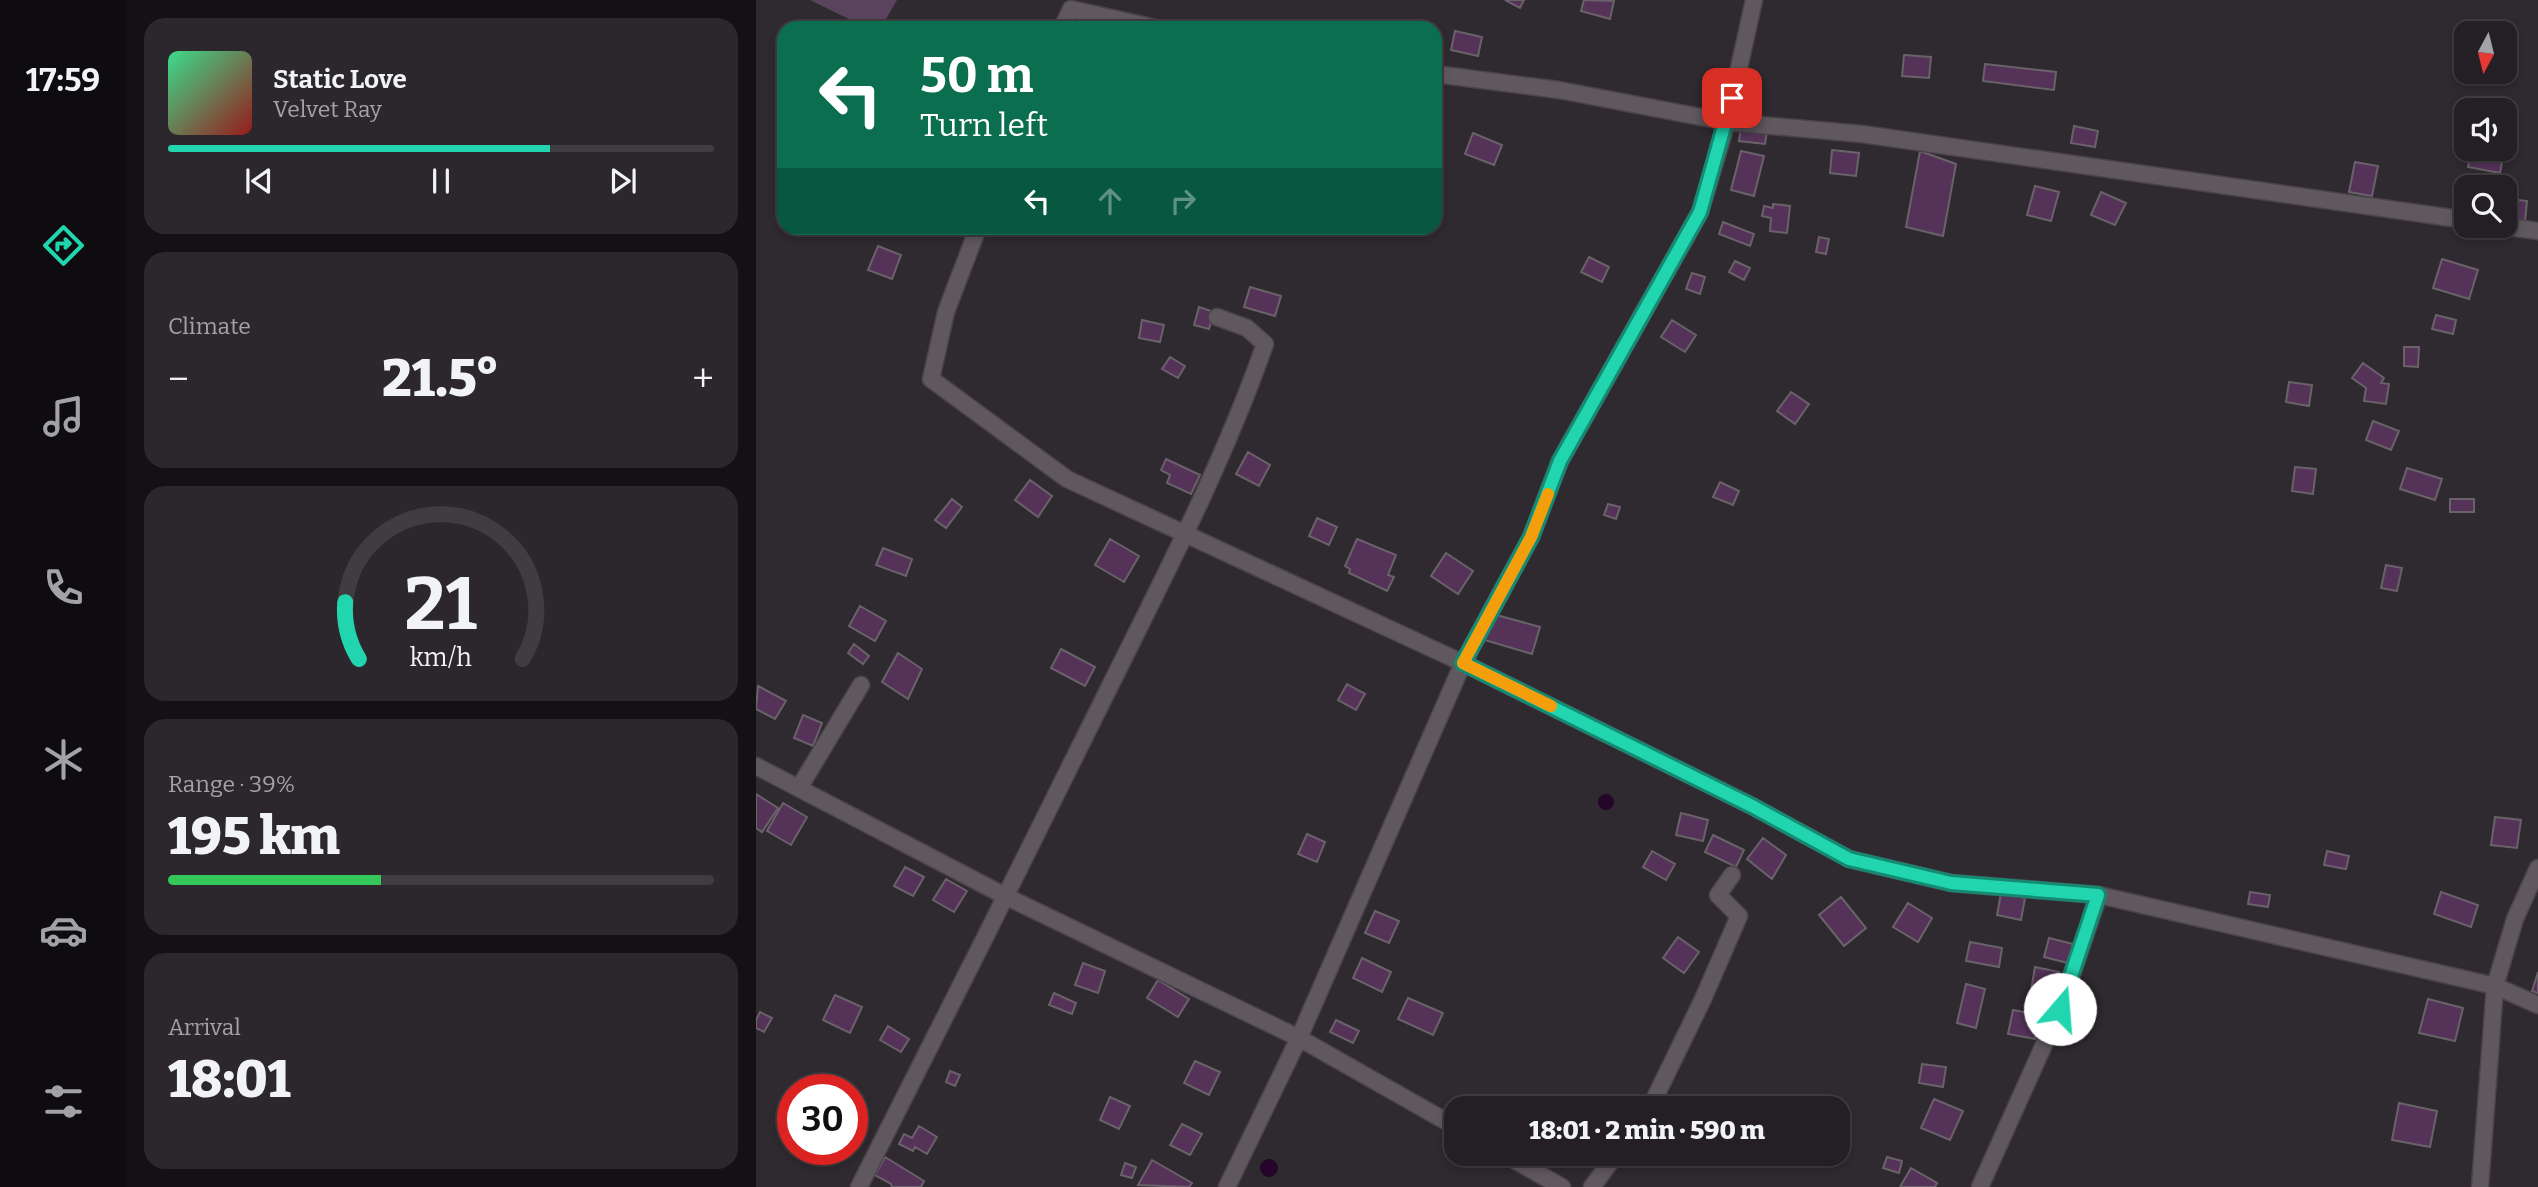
<!DOCTYPE html>
<html lang="en">
<head>
<meta charset="utf-8">
<style>
	body { margin:0; font-family:Bitter,serif; background:#2b272c; color:#f1f3f6; height:100vh; display:flex; flex-direction:column; font-size:26px; white-space:nowrap }
	* { box-sizing:border-box; margin:0 }
	p { font-size:23px; color:#a3a2a6 }
	.icon { flex:none; width:38px; height:38px; fill:none; stroke:currentColor; stroke-width:2; stroke-linecap:round; stroke-linejoin:round }
	.map { position:relative; flex:1; overflow:hidden }
	.panel { display:flex; flex-direction:column; gap:18px; padding:18px; background:#131114; width:630px }
	.panel>* { flex:none }
	.hud { position:absolute; left:21px; top:21px; width:665px; height:214px; border-radius:21px; box-shadow:0 4px 10px #0003,0 0 0 2px #403d41; background:#0b6e4f; color:#fff; overflow:hidden }
	.needle { width:46px; rotate:187deg }
	.buttons { position:absolute; left:1698px; top:21px; display:grid; gap:14px }
	.buttons a { display:grid; place-items:center; width:63px; height:63px; border-radius:14px; background:#231f24; box-shadow:0 4px 10px #0003,0 0 0 2px #403d41; font-size:35px }
	.speed { position:absolute; left:21px; top:1074px; display:flex; gap:14px; font-size:35px; font-weight:700; text-align:center }
	.speed>* { display:grid; place-content:center; width:91px; height:91px; border-radius:50%; background:#231f24; box-shadow:0 4px 10px #0003,0 0 0 2px #403d41; line-height:1 }
	.speed .limit { border:10px solid #d22; background:#fff; color:#111 }
	.pin { position:absolute; display:grid; place-items:center; width:60px; height:60px; color:#fff; margin:-30px; border-radius:14px; box-shadow:0 4px 10px #0006 }
	.me { position:absolute; width:77px; margin:-38px; rotate:18deg; stroke-linejoin:round; filter:drop-shadow(0 0 5px #0008) }
	.turn { display:flex; align-items:center; gap:24px; height:147px; padding:0 28px; font-size:32px }
	.turn .icon { width:91px; height:91px; stroke-width:2.5 }
	.turn b { display:block; font-size:49px; line-height:60px }
	.lanes { display:flex; align-items:center; height:66px; padding:0 28px; background:#0003; justify-content:center; gap:35px; direction:ltr }
	.lanes .off { opacity:.35 }
	.big { font-size:52px; font-weight:800; line-height:1.1 }
	.panel .card { flex:1; display:flex; flex-direction:column; justify-content:center; gap:10px; min-width:0; padding:0 24px; border-radius:21px; background:#2b272c }
	.panel .dial { align-items:center; gap:0 }
	.dial svg { height:182px; overflow:visible; fill:none; stroke:#403d41; stroke-width:7; stroke-linecap:round; text-anchor:middle }
	.dial text { fill:#f1f3f6; stroke:none }
	.song { display:flex; align-items:center; gap:21px }
	.cover { width:84px; height:84px; border-radius:10px; background:linear-gradient(135deg,hsl(150 70% 55%),hsl(0 70% 35%)) }
	.played { height:7px; border-radius:4px; background:linear-gradient(90deg,#21d5af 70%,#403d41 70%) }
	.keys { display:flex; justify-content:space-around; direction:ltr }
	.heat { display:flex; justify-content:space-between; align-items:center; font-size:38px; direction:ltr }
	.charge { height:10px; border-radius:5px; background:linear-gradient(90deg,#34c759 39%,#403d41 0) }
	.trip { position:absolute; left:688px; top:1096px; width:406px; height:70px; border-radius:21px; background:#231f24; box-shadow:0 4px 10px #0003,0 0 0 2px #403d41; font-weight:800; line-height:70px; text-align:center }
	main { display:flex; flex:1; min-height:0 }
	.tab-bar { display:flex; flex-direction:column; width:126px; justify-content:space-around; align-items:center; background:#0e0c0e; color:#a3a2a6 }
	.tab-bar .icon { width:49px; height:49px }
	.tab-bar .active { color:#21d5af }
	.tab-bar b { font-size:32px; color:#f1f3f6 }
	.map>svg:first-child { display:block }
	.green { fill:#5a435d }
	.water { fill:#250529 }
	.building { fill:#553359; stroke:#696269; stroke-width:2 }
	.lines { fill:none; stroke-linecap:round; stroke-linejoin:round }
	.street-casing { stroke:#4a444a; stroke-width:19 }
	.street { stroke:#5f585f; stroke-width:16 }
	.route-casing { stroke:#158a72; stroke-width:18 }
	.route { stroke:#21d5af; stroke-width:12 }
	.slow { stroke:#f59e0b; stroke-width:12 }
</style>
</head>
<body>
<main>
<nav class="tab-bar">
<b>17:59</b>
<svg class="icon active" aria-label="directions" viewBox="0 0 24 24"><path d="M12 3l9 9-9 9-9-9zM9 14v-3h6M13 9l2 2-2 2"/></svg>
<svg class="icon" aria-label="music" viewBox="0 0 24 24"><path d="M9 18V5l10-2v13"/><circle cx="6" cy="18" r="3"/><circle cx="16" cy="16" r="3"/></svg>
<svg class="icon" aria-label="phone" viewBox="0 0 24 24"><path d="M5 4h4l2 5-3 2q2 4 5 5l2-3 5 2v4C11 20 4 13 5 4z"/></svg>
<svg class="icon" aria-label="climate" viewBox="0 0 24 24"><path d="M12 3v18M4 7l16 10M4 17L20 7"/></svg>
<svg class="icon" aria-label="car" viewBox="0 0 24 24"><path d="M5 17H2v-5l4-1 3-4h7l3 4 3 1v5h-3M9 17h6M6 11h13"/><circle cx="7" cy="17" r="2"/><circle cx="17" cy="17" r="2"/></svg>
<svg class="icon" aria-label="filters" viewBox="0 0 24 24"><path d="M4 7h16M4 17h16"/><circle cx="9" cy="7" r="2"/><circle cx="15" cy="17" r="2"/></svg>
</nav>
<section class="panel">
<div class="card">
<div class="song"><i class="cover"></i><div><b>Static Love</b><p>Velvet Ray</p></div></div>
<div class="played"></div>
<div class="keys"><svg class="icon" aria-label="previous" viewBox="0 0 24 24"><path d="M18 5L8 12l10 7zM5 5v14"/></svg><svg class="icon" aria-label="pause" viewBox="0 0 24 24"><path d="M8 5v14M16 5v14"/></svg><svg class="icon" aria-label="next" viewBox="0 0 24 24"><path d="M6 5l10 7-10 7zM19 5v14"/></svg></div>
</div>
<div class="card"><p>Climate</p>
<div class="heat"><a>−</a><b class="big">21.5°</b><a>+</a></div>
</div>
<div class="card dial"><svg viewBox="0 0 100 80">
<path d="M14 69A42 42 0 1 1 86 69"/>
<path d="M14 69A42 42 0 0 1 8 44" stroke="#21d5af"/>
<text x="50" y="56" font-size="32" font-weight="700">21</text>
<text x="50" y="72" font-size="11">km/h</text>
</svg></div>
<div class="card"><p>Range · 39%</p><b class="big">195 km</b><div class="charge"></div></div>
<div class="card"><p>Arrival</p><b class="big">18:01</b></div>
</section>
<div class="map">
<svg width="1782" height="1187" viewBox="0 0 1782 1187">
	<rect width="100%" height="100%" fill="#2f2930"/>
	<!-- green -->
	<path class="green" d="M54 0H141L125 28H111Z"/>
	<!-- water -->
	<path class="water" d="M842 802a8 8 0 1 1 16 0a8 8 0 1 1-16 0Z
		M504 1168a9 9 0 1 1 18 0a9 9 0 1 1-18 0Z"/>
	<!-- building -->
	<path class="building" d="M749 0H768L764 8Z
		M828 0 858 1 854 19 825 11Z
		M699 31 726 37 722 56 695 50Z
		M1148 55 1175 57 1173 78 1146 76Z
		M1229 64 1300 72 1298 90 1227 81Z
		M1318 126 1342 131 1339 147 1315 143Z
		M985 127 1011 131 1009 144 983 141Z
		M717 133 746 145 738 165 709 154Z
		M1715 149 1748 151 1744 173 1712 167Z
		M1076 150 1103 153 1100 176 1074 173Z
		M985 151 1008 156 998 196 975 190Z
		M1164 151 1200 164 1187 236 1150 227Z
		M1599 162 1622 166 1616 196 1593 192Z
		M1279 186 1303 192 1295 221 1271 215Z
		M1345 192 1370 203 1359 225 1335 215Z
		M1755 199 1771 201 1769 221 1753 219Z
		M1017 204 1034 206 1031 233 1014 231 1015 218 1006 216 1008 206 1017 208Z
		M967 222 998 234 994 246 963 234Z
		M1063 237 1073 239 1070 254 1060 252Z
		M122 246 145 255 136 279 112 270Z
		M833 257 853 267 846 282 825 272Z
		M1686 259 1722 270 1713 299 1677 288Z
		M979 261 994 268 988 280 973 272Z
		M936 273 949 277 944 294 930 289Z
		M494 287 525 296 519 316 488 307Z
		M443 307 458 312 453 329 438 325Z
		M1680 315 1700 320 1697 334 1676 329Z
		M386 320 408 325 404 342 383 338Z
		M916 320 940 335 929 352 905 337Z
		M1648 347H1663L1662 367 1648 366Z
		M414 357 429 366 422 378 406 369Z
		M1607 363 1628 378 1625 383 1633 384 1630 404 1608 401 1610 388 1596 378Z
		M1533 382 1556 385 1553 406 1530 402Z
		M1035 392 1053 404 1039 424 1021 411Z
		M1617 421 1643 431 1635 450 1610 440Z
		M492 452 514 465 503 486 480 474Z
		M410 459 444 475 435 494 411 483 414 475 405 470Z
		M1539 467 1560 469 1557 494 1536 491Z
		M1651 468 1686 479 1679 500 1644 489Z
		M274 480 296 496 282 517 259 500Z
		M964 482 983 491 977 505 957 497Z
		M196 499 206 507 190 528 179 520Z
		M1694 499H1718V512H1694Z
		M852 504 864 507 860 519 848 515Z
		M561 518 581 527 573 545 553 536Z
		M354 539 383 556 368 582 339 565Z
		M601 539 640 555 632 575 638 577 631 591 593 573 594 569 589 566Z
		M127 548 156 559 150 576 120 565Z
		M690 553 717 571 702 594 675 576Z
		M1630 565 1646 568 1641 591 1625 588Z
		M104 606 130 621 119 641 93 626Z
		M737 614 784 627 776 654 729 640Z
		M98 644 113 656 107 664 92 653Z
		M305 649 339 667 329 686 295 668Z
		M142 653 166 669 152 699 126 682Z
		M591 684 609 694 600 710 582 700Z
		M2 686 30 701 19 719 0 709Z
		M47 715 66 723 57 746 38 738Z
		M0 794 22 808 6 832 0 828Z
		M27 803 51 817 35 845 11 831Z
		M925 813 952 820 947 841 920 835Z
		M1739 817 1765 820 1761 848 1735 845Z
		M551 834 569 842 561 862 542 854Z
		M957 835 988 850 980 867 949 852Z
		M1007 838 1030 855 1016 879 991 859Z
		M896 851 919 864 910 880 887 867Z
		M1571 851 1593 856 1590 869 1568 865Z
		M149 867 168 877 157 896 138 886Z
		M190 879 211 891 198 912 177 900Z
		M1494 892 1514 895 1512 907 1492 904Z
		M1685 892 1722 905 1715 927 1678 914Z
		M1245 893 1269 898 1265 920 1241 915Z
		M1085 897 1110 928 1088 946 1063 915Z
		M1152 903 1176 918 1162 942 1137 927Z
		M619 911 643 921 633 943 609 933Z
		M922 937 943 952 928 973 907 958Z
		M1293 938 1317 944 1312 963 1288 957Z
		M1214 942 1246 948 1243 967 1210 961Z
		M606 958 635 972 626 992 597 978Z
		M327 963 349 971 342 993 319 985Z
		M1279 967 1303 972 1298 1000 1274 996Z
		M1782 972V993L1776 991Z
		M402 980 433 999 422 1017 391 998Z
		M1210 984 1229 989 1220 1028 1201 1023Z
		M298 993 320 1003 316 1014 293 1005Z
		M79 995 106 1007 94 1033 67 1020Z
		M652 998 687 1013 677 1035 642 1019Z
		M1672 999 1707 1008 1699 1041 1663 1033Z
		M1257 1010 1284 1015 1279 1039 1252 1034Z
		M4 1012 16 1018 8 1032 0 1028V1020Z
		M580 1020 603 1031 597 1043 574 1032Z
		M132 1026 153 1039 145 1052 124 1040Z
		M439 1061 464 1072 453 1095 428 1083Z
		M1166 1064 1190 1067 1187 1087 1163 1083Z
		M194 1071 204 1075 199 1086 190 1082Z
		M354 1097 374 1106 363 1129 344 1120Z
		M1178 1099 1207 1111 1194 1140 1165 1128Z
		M1643 1103 1681 1111 1674 1147 1636 1140Z
		M426 1124 446 1134 434 1155 414 1145Z
		M163 1126 181 1137 171 1154 159 1147 157 1151 143 1144 148 1134 156 1138Z
		M129 1157 168 1181 165 1187H136L135 1184 119 1175Z
		M1131 1157 1146 1161 1143 1173 1127 1168Z
		M396 1160 436 1183 433 1187 382 1185Z
		M369 1163 380 1167 376 1178 365 1175Z
		M1155 1168 1181 1183 1179 1187H1144Z"/>
	<g class="lines">
		<!-- street casing -->
		<g class="street-casing">
			<path id="street" d="M306 28 315 9 400 28
				M679 74 803 90 971 122 1106 134 1710 220
				M1746 226 1782 231
				M222 228 190 312 175 379 311 479 707 663 996 806 1093 859 1195 883 1343 895 1739 986 1782 1005
				M0 766 251 897 543 1038 700 1127
				M43 788 105 685
				M894 1108 947 999 983 916 962 895 976 875
				M746 1153 806 1187
				M103 1187C187 1022 270 856 352 690 408 577 467 464 509 344L491 328 461 317
				M471 1187 543 1038 707 663 775 537 804 461 944 212 971 122 998 0
				M836 1187 861 1153
				M1224 1187 1304 1009 1343 895
				M1724 1187 1739 986 1759 919 1782 868"/>
		</g>
		<!-- street -->
		<use href="#street" class="street"/>
	</g>
	<g class="lines">
		<!-- route casing -->
		<g class="route-casing">
			<path id="route" d="M976 98 944 212 804 461 775 537 707 663 996 806 1093 859 1195 883 1342 895 1304 1009"/>
		</g>
		<!-- route -->
		<use href="#route" class="route"/>
		<!-- slow -->
		<path class="slow" d="M792 494 775 537 707 663 795 706"/>
	</g>
</svg>
<div class="buttons">
<a><svg class="needle" viewBox="-14 -14 28 28"><path d="M0-13l5 13h-10z" fill="#e53935"/><path d="M0 13l5-13h-10z" fill="#a3a2a6"/></svg></a>
<a><svg class="icon" aria-label="sound" viewBox="0 0 24 24"><path d="M4 9h4l5-4v14l-5-4H4zM17 9q2 3 0 6"/></svg></a>
<a><svg class="icon" aria-label="search" viewBox="0 0 24 24"><circle cx="10" cy="10" r="6"/><path d="M15 15l6 6"/></svg></a>
</div>
<div class="speed"><div class="limit">30</div></div>
<div class="pin" style="left:976px;top:98px;background:#d93025"><svg class="icon" aria-label="arrive" viewBox="0 0 24 24"><path d="M6 21V4h12l-3 4 3 4H6"/></svg></div>
<svg class="me" style="left:1304px;top:1009px" viewBox="-20 -20 40 40"><circle r="19" fill="#fff"/><path d="M0-13L10 11 0 6-10 11z" fill="#21d5af"/></svg>
<div class="trip">18:01 · 2 min · 590 m</div>
<div class="hud">
<div class="turn"><svg class="icon" aria-label="left" viewBox="0 0 24 24"><path d="M17 20v-9H6M10 6l-5 5 5 5"/></svg><div><b>50 m</b>Turn left</div></div>
<div class="lanes"><svg class="icon" aria-label="left" viewBox="0 0 24 24"><path d="M17 20v-9H6M10 6l-5 5 5 5"/></svg><svg class="icon off" aria-label="ahead" viewBox="0 0 24 24"><path d="M12 20V5M6 11l6-6 6 6"/></svg><svg class="icon off" aria-label="right" viewBox="0 0 24 24"><path d="M7 20v-9h11M14 6l5 5-5 5"/></svg></div>
</div>
</div>
</main>
</body>
</html>
